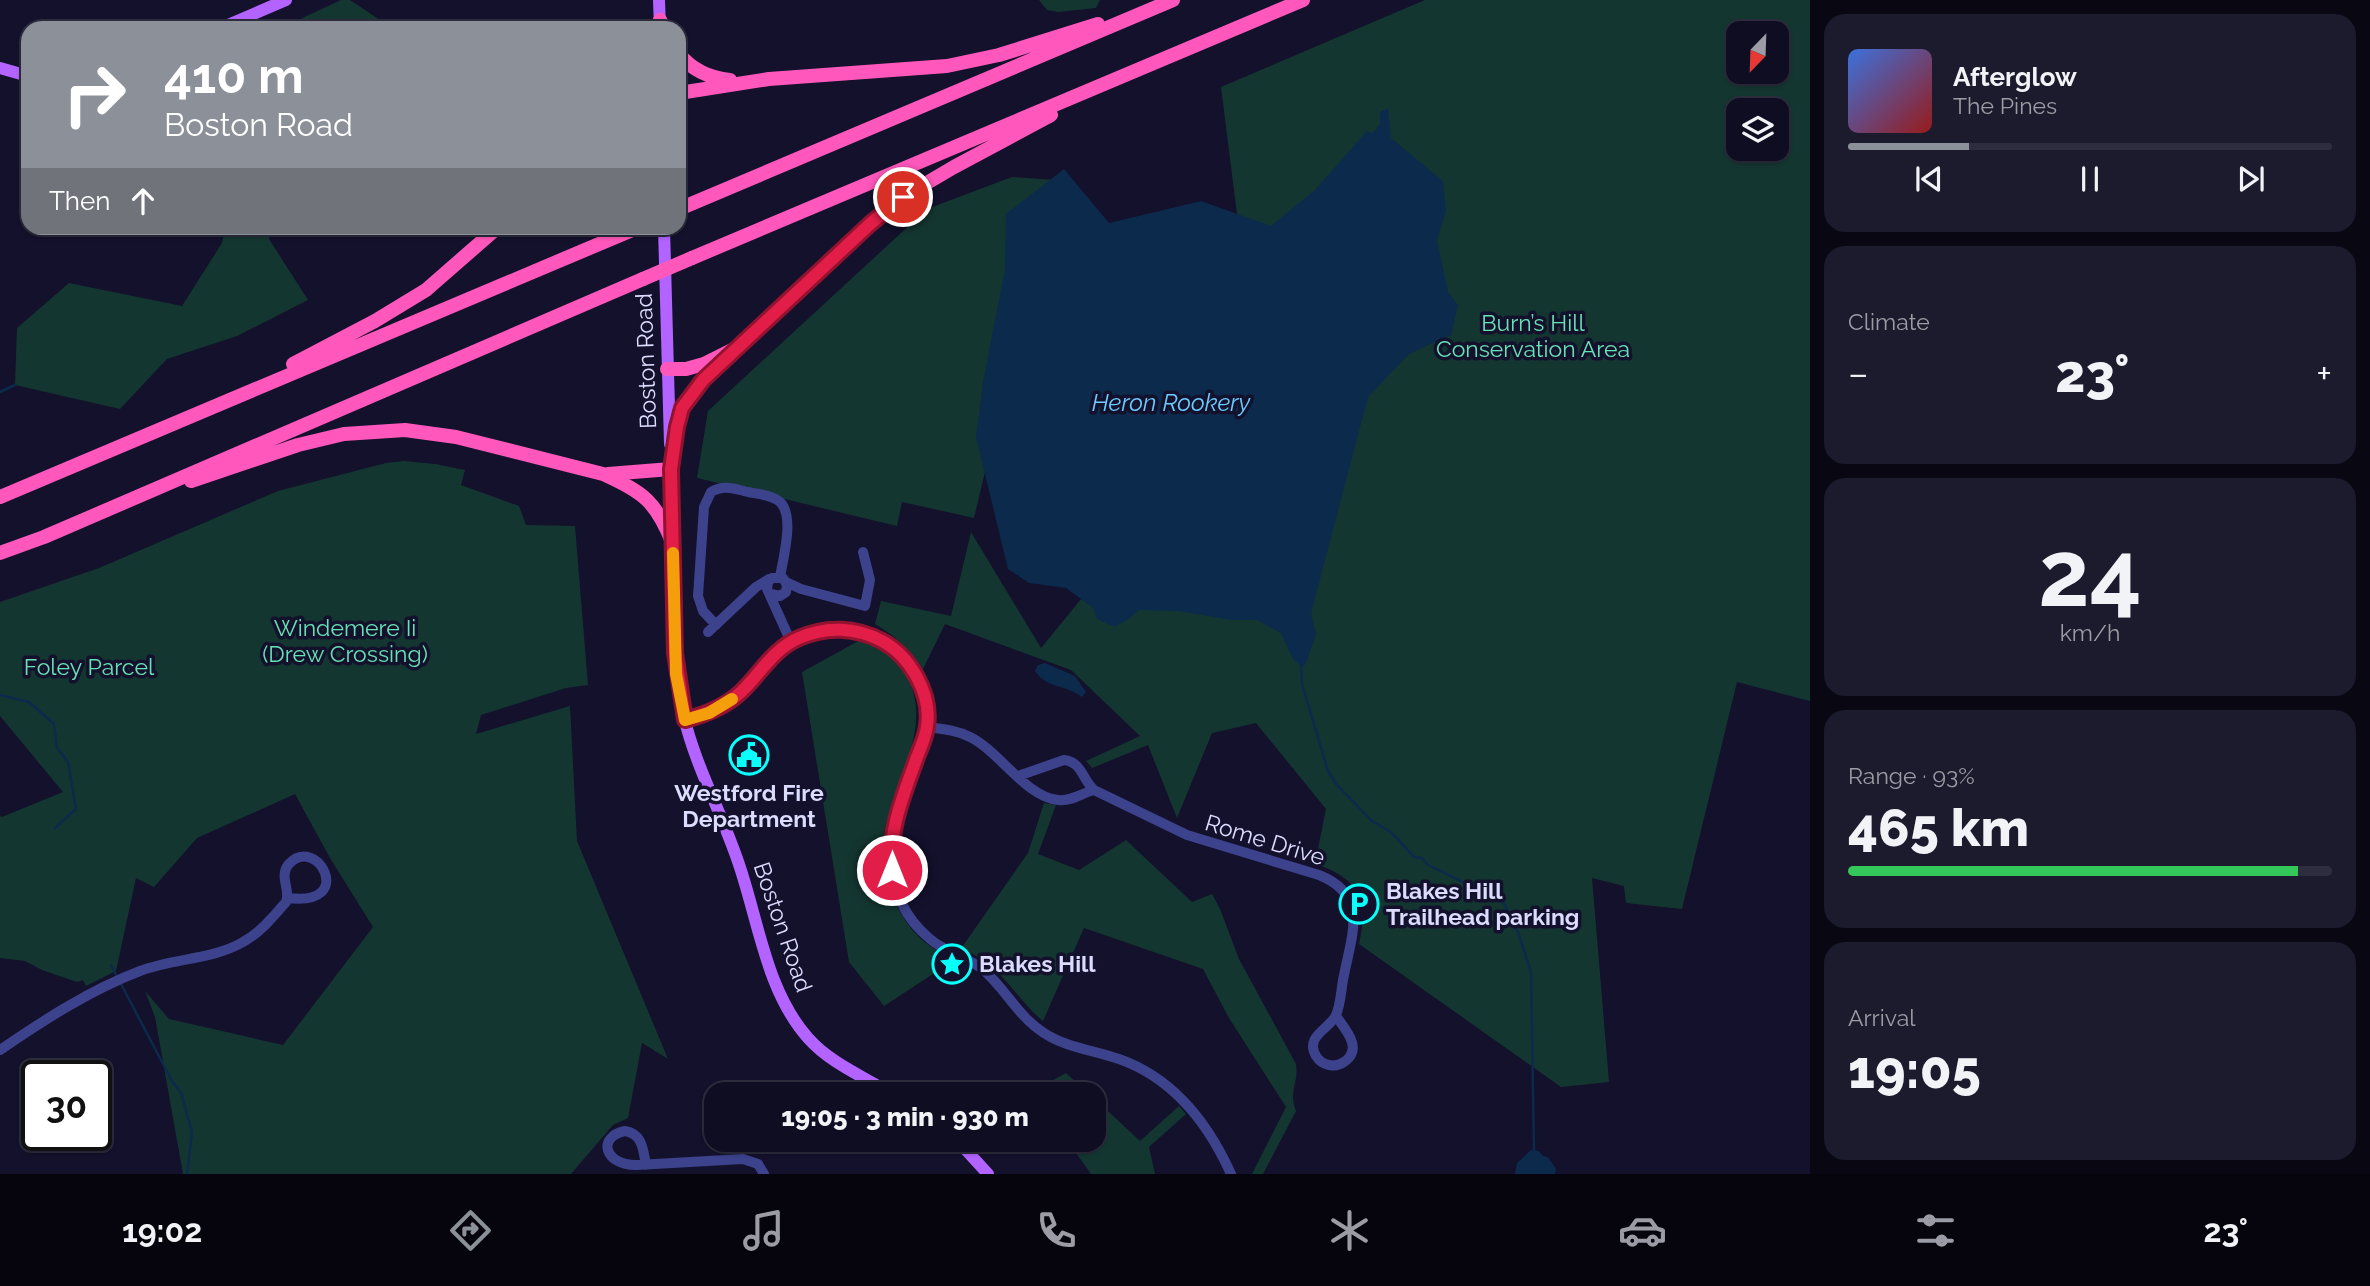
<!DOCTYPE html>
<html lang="en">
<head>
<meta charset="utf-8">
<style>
	body { margin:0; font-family:Raleway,sans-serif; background:#1c1b2e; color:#f1f3f6; height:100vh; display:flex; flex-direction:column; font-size:26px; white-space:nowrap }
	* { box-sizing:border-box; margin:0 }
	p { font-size:23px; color:#9b9ca5 }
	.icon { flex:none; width:38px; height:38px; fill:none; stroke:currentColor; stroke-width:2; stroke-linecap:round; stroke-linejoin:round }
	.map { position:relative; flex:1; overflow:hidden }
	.sheet { display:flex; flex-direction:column; gap:14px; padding:14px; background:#080712; width:560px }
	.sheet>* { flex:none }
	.banner { position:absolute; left:21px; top:21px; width:665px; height:214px; border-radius:21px; box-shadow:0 2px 5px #0004,0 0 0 2px #2e2d3f; background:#8c9099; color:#fff; overflow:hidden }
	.needle { width:46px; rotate:203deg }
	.fabs { position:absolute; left:1726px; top:21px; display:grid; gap:14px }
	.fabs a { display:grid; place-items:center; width:63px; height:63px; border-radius:14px; background:#0e0d21; box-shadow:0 2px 5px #0004,0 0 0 2px #2e2d3f; font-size:35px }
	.speed { position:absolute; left:21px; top:1060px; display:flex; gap:14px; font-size:35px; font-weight:700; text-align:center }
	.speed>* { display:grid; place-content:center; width:91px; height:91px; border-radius:50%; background:#0e0d21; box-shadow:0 2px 5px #0004,0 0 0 2px #2e2d3f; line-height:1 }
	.speed .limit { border:4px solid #111; border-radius:10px; background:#fff; color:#111 }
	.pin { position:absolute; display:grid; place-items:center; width:60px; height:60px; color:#fff; margin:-30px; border:4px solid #fff; border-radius:50%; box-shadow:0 2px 7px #0007 }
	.me { position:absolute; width:77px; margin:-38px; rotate:0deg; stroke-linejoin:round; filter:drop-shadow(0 0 5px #0008) }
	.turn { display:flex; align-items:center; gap:24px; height:147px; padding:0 28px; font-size:32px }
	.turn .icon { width:91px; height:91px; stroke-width:2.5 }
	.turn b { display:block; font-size:49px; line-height:60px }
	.then { display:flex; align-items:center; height:66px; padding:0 28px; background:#0003; gap:14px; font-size:26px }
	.big { font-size:52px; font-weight:800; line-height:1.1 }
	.sheet .tile { flex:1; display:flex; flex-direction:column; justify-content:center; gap:10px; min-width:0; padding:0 24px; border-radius:21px; background:#1c1b2e }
	.sheet .dial { align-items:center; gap:0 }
	.dial b { font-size:91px; line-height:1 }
	.song { display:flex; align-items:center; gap:21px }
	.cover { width:84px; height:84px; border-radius:10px; background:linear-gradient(135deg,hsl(220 70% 55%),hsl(0 70% 35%)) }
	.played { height:7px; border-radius:4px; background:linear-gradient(90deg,#8c9099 25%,#2e2d3f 25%) }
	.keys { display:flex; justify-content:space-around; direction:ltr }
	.heat { display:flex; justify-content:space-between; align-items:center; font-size:38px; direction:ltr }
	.charge { height:10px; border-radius:5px; background:linear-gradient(90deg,#34c759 93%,#2e2d3f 0) }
	.trip { position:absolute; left:704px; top:1082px; width:402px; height:70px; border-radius:21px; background:#0e0d21; box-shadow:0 2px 5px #0004,0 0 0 2px #2e2d3f; font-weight:800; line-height:70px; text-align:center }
	.tabs { display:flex; height:112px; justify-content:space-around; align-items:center; background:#06050d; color:#9b9ca5 }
	.tabs .icon { width:49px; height:49px }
	.tabs .selected { color:#8c9099 }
	.tabs b { font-size:32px; color:#f1f3f6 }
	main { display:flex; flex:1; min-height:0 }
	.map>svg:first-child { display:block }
	.green { fill:#143631; fill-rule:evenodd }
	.water { fill:#0b2a4c }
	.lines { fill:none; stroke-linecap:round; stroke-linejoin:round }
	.stream { stroke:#0b2a4c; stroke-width:2.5 }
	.minor { stroke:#3c428b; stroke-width:10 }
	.major { stroke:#b363ff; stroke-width:12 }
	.highway { stroke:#ff57bb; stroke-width:14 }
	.highway-bridge { stroke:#ff57bb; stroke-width:14 }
	.route-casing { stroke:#92132f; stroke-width:18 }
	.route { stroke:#e11d48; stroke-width:12 }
	.slow { stroke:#f59e0b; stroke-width:12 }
	.labels { text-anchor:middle; stroke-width:7; stroke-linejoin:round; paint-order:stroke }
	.park-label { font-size:23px; fill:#66e2b5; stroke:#13112c }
	.street-label { font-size:23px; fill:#dcdcff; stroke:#13112c }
	.poi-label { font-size:23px; font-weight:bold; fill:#dcdcff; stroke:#13112c; text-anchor:start }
	.water-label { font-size:24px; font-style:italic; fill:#6acbff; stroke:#13112c }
</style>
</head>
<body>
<main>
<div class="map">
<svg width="1810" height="1174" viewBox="0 0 1810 1174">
	<rect width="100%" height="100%" fill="#13112c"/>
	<!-- green -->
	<path class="green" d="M341 0H350L392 28H281Z
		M1039 0H1100L1096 8 1058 12 1047 10Z
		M1425 0H1810V701L1737 682 1682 909 1626 903 1624 886 1592 878 1609 1082 1561 1087 1359 944C1369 900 1359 878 1315 864L1326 809 1256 723 1212 733 1177 818 1148 745 1092 768 1086 761 1140 736 1071 670 945 624 923 669C910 649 895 636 875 624L881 601 951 616 971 532 1041 648 1186 471 1274 507 1221 87ZM1738 33H1776V72H1738ZM1738 110H1776V149H1738Z
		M1012 177 1055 180 974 518 902 502 897 526 697 478 708 411 927 209Z
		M225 228H273L269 239 308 300 237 336 167 359 120 409 15 385 17 328 69 283 182 306 222 243Z
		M404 461 435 464 465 470 461 485 519 506 526 525 575 526 588 685 566 688 481 715 476 734 570 706 577 841 668 1059 642 1043 628 1118 613 1125 571 1174H183L155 1017 145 991 169 1019 283 1045 373 927 330 858 295 794 197 838 154 887 136 878 116 971 86 986 83 980 77 982 42 970 25 961 0 958V816L2 817 63 792 0 716V602L99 568 278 491 386 463Z
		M862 639C880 646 896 658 906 675 939 732 882 795 882 855 882 879 900 919 918 936 927 946 942 953 953 961L884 1006 849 962 802 672Z
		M1044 803 1056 805 1038 854 1079 870 1126 840 1192 902 1212 894 1220 909 1239 959 1296 1064C1299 1083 1288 1091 1296 1111L1263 1174H1252L1286 1107 1229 1018 1203 969 1084 928 1043 1021C1024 1006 1012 985 994 969 984 961 973 954 962 947L1028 853Z
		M1066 1073 1089 1094H1028Z
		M1094 1098 1140 1141 1179 1106 1186 1114 1149 1147 1155 1174H1091L1066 1139H1094Z"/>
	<!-- water -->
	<path class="water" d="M1388 108 1391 138 1443 181 1446 211 1437 240 1448 292 1458 305 1451 335 1409 354 1368 397 1311 613 1316 635 1305 665 1301 666 1293 659 1281 633 1257 620H1232L1178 611 1139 610 1127 620 1114 627 1097 619 1093 608 1066 588 1029 583 1008 569 976 437 983 382 1005 269 1006 214 1064 169 1109 223 1201 201 1271 226 1315 190 1367 131 1373 133 1380 124V112Z
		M1045 663 1075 676 1086 692 1082 697C1065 684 1047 689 1035 671L1038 665Z
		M1531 1150 1539 1151 1543 1156 1548 1157 1556 1169 1555 1174H1515L1517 1163Z"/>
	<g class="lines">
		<!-- stream -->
		<path class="stream" d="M0 392 15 385
			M1301 666 1302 684 1328 771 1336 784 1372 821 1391 832 1414 857 1422 858 1428 865 1471 886 1491 884 1500 895 1518 932 1531 972 1534 1150
			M0 695 29 702 54 724 57 748 68 762 76 809 55 828
			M111 965 118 978
			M121 984 172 1081 181 1093 192 1132 187 1174"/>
		<!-- minor -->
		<path class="minor" d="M786 582 801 589 865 606 870 580 863 552
			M771 594 780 596 786 592 787 585 783 578H772L768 582 767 589 791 642
			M716 625 703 611 698 596 704 507 711 492C724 484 735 489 748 492 758 494 772 495 780 502 795 516 783 559 780 577
			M708 632 756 587 769 579
			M685 720C704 714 722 708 738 695 753 683 762 665 777 652 808 624 858 622 891 647 917 667 927 695 927 727 904 796 860 881 930 939 945 952 965 956 981 968 1005 987 1017 1016 1044 1033 1067 1048 1094 1050 1119 1059 1173 1078 1208 1123 1231 1174
			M927 727C942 729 956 730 970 737 999 751 1026 797 1058 800 1071 802 1082 793 1094 790
			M1018 776 1064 760C1082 762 1082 779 1094 790L1187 835 1319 875C1369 895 1352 934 1344 975 1341 987 1341 1007 1335 1017 1327 1030 1305 1037 1316 1056 1319 1061 1324 1064 1329 1065 1334 1066 1340 1065 1344 1062 1364 1049 1345 1029 1336 1016
			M0 1050C44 1020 90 990 140 971 173 958 212 960 243 942 260 933 273 917 286 902 291 890 279 877 288 865 316 832 358 907 288 898
			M646 1165C643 1150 643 1134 625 1131 596 1137 605 1166 637 1165L743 1159 758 1164 764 1174"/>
		<!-- major -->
		<path class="major" d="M659 0 660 28
			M221 28 286 0
			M0 68 28 76
			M664 228 670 444
			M670 462C672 506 673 551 674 595 675 636 674 677 684 717 697 772 727 822 743 877 760 931 769 994 808 1038 830 1063 864 1077 892 1094
			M956 1139 988 1174"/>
		<!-- highway -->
		<path class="highway" d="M660 20 664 28
			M679 54C692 70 709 78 730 80
			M679 93 769 79 947 66 999 55 1098 24
			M679 209 1173 0
			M692 258 1303 0
			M293 364 375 321 426 290 497 228
			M667 369H686L704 364 738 347 870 224 903 197 954 167 1051 115
			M608 474 671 469C673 449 674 428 682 409 691 389 710 375 724 359
			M191 481 298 445 344 434 405 430 456 437 603 474C644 493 656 501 673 544
			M0 497C212 407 425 319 637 228
			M0 553 44 537 643 279"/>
		<!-- highway-bridge -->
		<path class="highway-bridge" d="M643 279 692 258"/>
	</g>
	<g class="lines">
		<!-- route casing -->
		<g class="route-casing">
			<path id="route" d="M892 870C888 830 904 794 917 757 921 747 926 736 927 726 932 694 910 656 882 641 856 627 826 626 799 638 773 649 761 673 741 692 725 707 706 714 685 720L675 653 671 469 677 427 682 408 703 380 870 224 903 197"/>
		</g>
		<!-- route -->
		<use href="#route" class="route"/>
		<!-- slow -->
		<path class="slow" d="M673 553 676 674 685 720 709 713 732 699"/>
	</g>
	<!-- icons -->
	<defs>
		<g id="civic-ring" transform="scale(2.0125)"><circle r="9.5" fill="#13112c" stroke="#08fffb" stroke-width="1.5"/><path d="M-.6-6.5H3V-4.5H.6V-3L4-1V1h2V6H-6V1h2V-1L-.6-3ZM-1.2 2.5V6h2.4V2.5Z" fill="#08fffb"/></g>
		<g id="parking-ring" transform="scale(2.0125)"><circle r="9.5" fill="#13112c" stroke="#08fffb" stroke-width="1.5"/><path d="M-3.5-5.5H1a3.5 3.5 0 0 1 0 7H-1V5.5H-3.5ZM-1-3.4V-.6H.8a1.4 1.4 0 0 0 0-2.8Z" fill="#08fffb"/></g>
		<g id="sight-ring" transform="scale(2.0125)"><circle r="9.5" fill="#13112c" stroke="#08fffb" stroke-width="1.5"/><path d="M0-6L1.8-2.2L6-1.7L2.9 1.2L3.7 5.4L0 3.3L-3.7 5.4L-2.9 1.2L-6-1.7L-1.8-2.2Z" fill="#08fffb"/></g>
	</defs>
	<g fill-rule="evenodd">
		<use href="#civic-ring" x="749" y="755"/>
		<use href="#parking-ring" x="1359" y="904"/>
		<use href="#sight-ring" x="952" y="964"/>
	</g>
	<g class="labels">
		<!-- park labels -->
		<g class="park-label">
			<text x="1533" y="331">Burn’s Hill<tspan x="1533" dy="26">Conservation Area</tspan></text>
			<text x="345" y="636">Windemere Ii<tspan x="345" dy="26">(Drew Crossing)</tspan></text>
			<text x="89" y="675">Foley Parcel</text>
		</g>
		<!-- street labels -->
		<g class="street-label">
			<text transform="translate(646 361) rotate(-92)" y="8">Boston Road</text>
			<text transform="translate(1265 840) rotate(17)" y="8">Rome Drive</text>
			<text transform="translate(783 927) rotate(71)" y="8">Boston Road</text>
		</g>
		<!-- poi labels -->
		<g class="poi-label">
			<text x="749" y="801" text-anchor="middle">Westford Fire<tspan x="749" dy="26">Department</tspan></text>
			<text x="1386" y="899">Blakes Hill<tspan x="1386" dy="26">Trailhead parking</tspan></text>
			<text x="979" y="972">Blakes Hill</text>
		</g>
		<!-- water labels -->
		<g class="water-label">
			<text x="1171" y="411">Heron Rookery</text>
		</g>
	</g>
</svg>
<div class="fabs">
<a><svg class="needle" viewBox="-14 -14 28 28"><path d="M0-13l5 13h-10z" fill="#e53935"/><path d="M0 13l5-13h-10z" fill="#9b9ca5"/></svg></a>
<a><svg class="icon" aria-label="layers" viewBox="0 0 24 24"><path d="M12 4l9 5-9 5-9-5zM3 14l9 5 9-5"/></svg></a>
</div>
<div class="speed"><div class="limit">30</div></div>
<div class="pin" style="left:903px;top:197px;background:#d93025"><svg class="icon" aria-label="arrive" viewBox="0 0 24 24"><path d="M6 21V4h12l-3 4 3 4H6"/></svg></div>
<svg class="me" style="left:892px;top:870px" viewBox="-20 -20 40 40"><circle r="17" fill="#e11d48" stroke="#fff" stroke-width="3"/><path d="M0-11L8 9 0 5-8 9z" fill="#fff"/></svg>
<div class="trip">19:05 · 3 min · 930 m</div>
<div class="banner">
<div class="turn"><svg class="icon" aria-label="right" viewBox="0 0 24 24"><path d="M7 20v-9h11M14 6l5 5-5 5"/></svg><div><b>410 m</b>Boston Road</div></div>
<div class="then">Then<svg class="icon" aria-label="ahead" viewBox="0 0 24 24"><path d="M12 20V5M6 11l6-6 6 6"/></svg></div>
</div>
</div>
<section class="sheet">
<div class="tile">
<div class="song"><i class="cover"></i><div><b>Afterglow</b><p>The Pines</p></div></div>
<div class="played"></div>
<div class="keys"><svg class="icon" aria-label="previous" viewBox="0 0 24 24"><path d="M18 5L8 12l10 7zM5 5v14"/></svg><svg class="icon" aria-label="pause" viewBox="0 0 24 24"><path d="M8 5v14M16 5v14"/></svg><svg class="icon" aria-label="next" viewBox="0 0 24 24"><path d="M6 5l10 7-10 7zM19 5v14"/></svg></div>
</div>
<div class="tile"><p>Climate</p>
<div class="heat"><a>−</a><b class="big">23°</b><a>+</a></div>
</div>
<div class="tile dial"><b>24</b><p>km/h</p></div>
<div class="tile"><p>Range · 93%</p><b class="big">465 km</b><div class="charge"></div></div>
<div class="tile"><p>Arrival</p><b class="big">19:05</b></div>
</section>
</main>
<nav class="tabs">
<b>19:02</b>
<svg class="icon selected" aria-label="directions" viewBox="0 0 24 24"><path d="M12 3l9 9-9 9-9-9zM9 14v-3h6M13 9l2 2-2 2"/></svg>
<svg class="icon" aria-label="music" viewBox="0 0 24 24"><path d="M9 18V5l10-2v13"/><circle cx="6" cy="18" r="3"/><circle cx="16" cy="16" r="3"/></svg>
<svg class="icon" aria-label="phone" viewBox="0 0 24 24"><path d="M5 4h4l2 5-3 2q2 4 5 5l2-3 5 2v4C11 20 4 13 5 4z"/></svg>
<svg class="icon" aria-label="climate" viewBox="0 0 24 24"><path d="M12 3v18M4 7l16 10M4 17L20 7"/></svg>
<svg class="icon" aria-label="car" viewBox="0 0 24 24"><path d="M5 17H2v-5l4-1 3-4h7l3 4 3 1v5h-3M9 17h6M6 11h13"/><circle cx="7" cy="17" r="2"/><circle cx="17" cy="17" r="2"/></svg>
<svg class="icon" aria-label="filters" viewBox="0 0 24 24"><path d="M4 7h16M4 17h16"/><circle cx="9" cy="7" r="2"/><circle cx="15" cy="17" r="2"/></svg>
<b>23°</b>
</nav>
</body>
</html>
